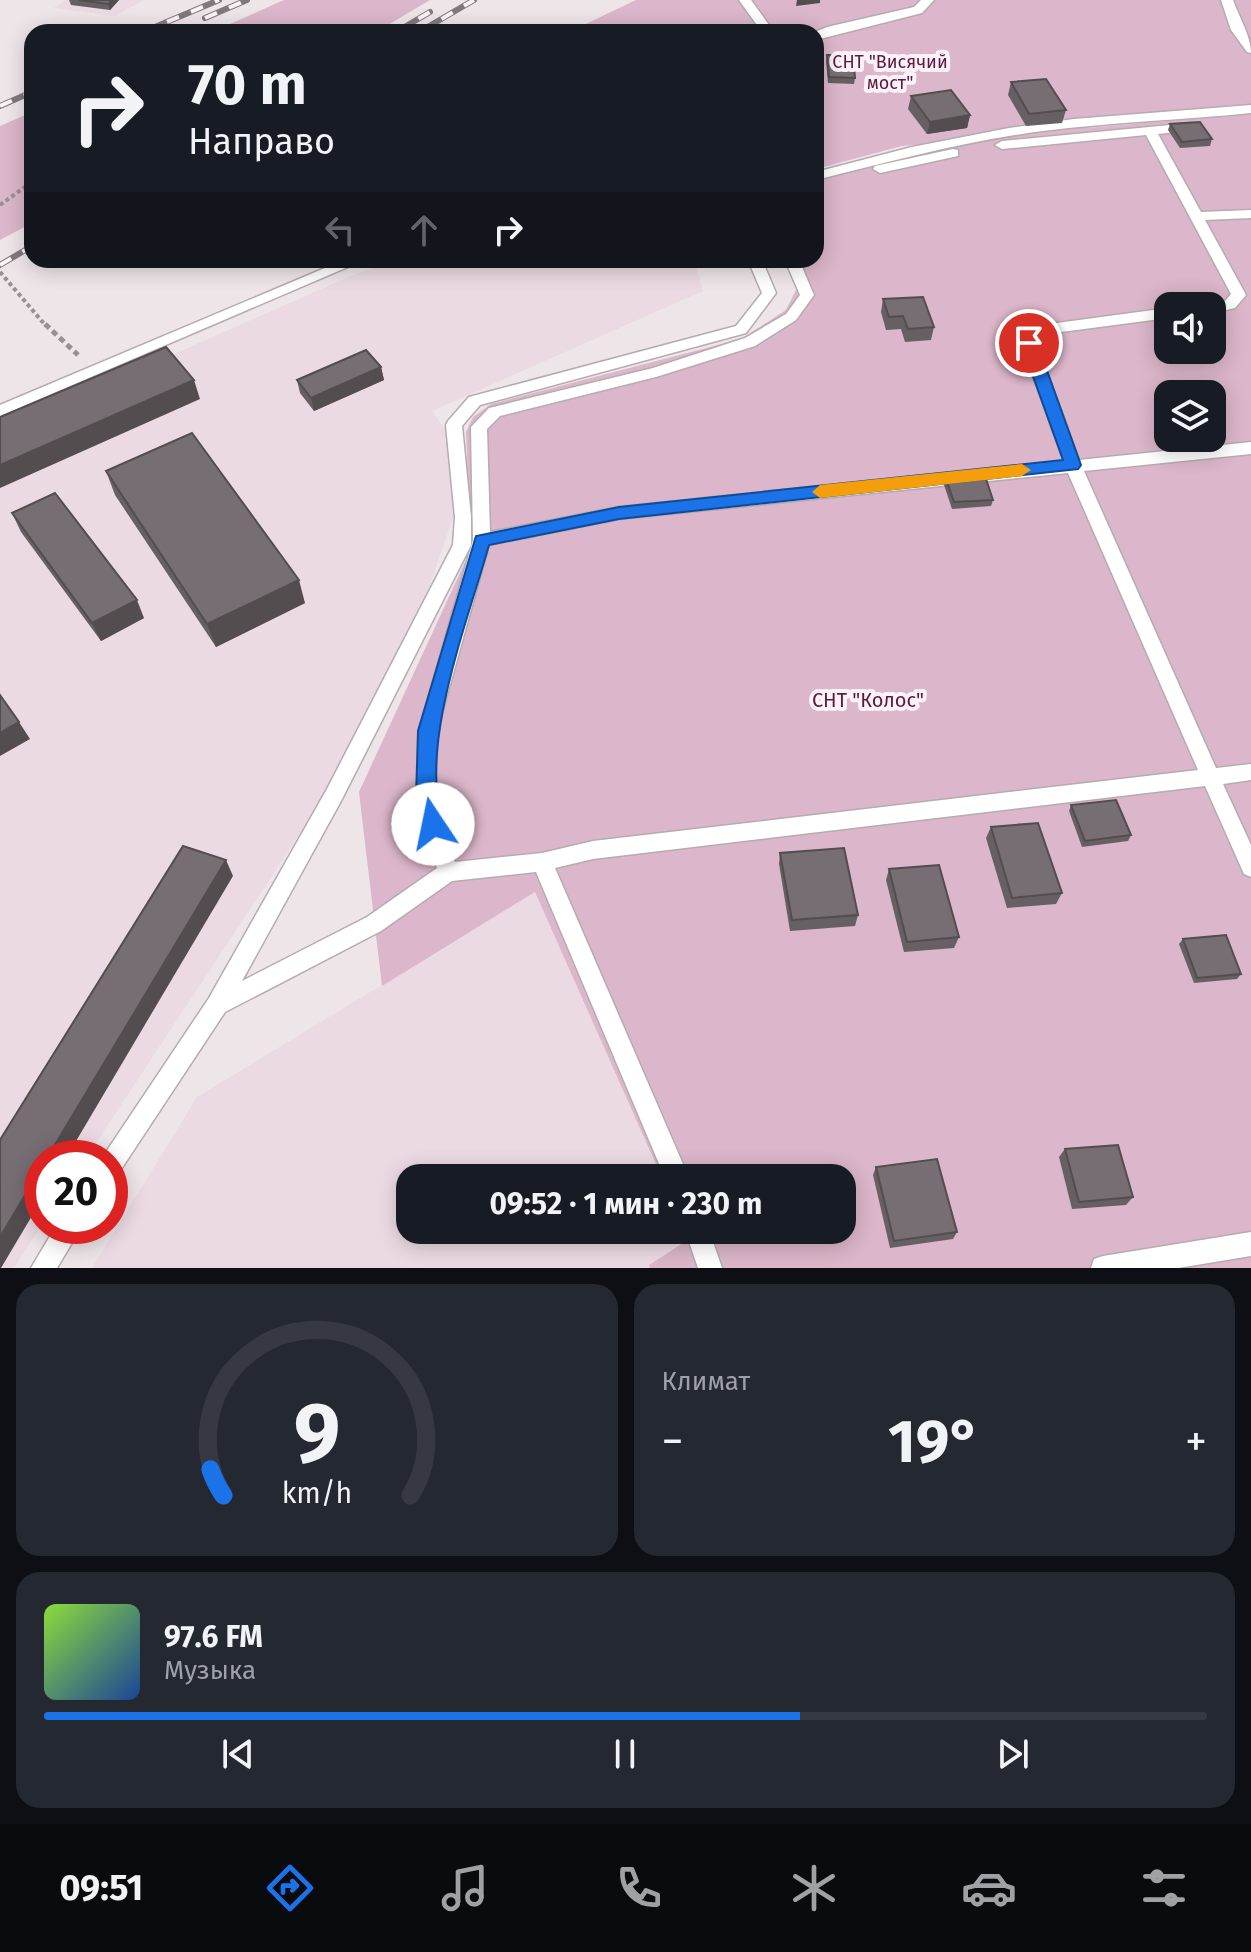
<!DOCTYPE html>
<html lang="ru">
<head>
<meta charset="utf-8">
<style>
	body { margin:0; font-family:"Fira Sans",sans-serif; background:#242831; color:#f1f3f6; height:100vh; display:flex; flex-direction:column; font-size:30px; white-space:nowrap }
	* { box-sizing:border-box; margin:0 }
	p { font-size:26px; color:#9ea1a6 }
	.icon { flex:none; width:44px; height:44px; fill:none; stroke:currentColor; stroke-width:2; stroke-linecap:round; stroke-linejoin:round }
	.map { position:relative; height:1268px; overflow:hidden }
	.side { display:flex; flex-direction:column; gap:16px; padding:16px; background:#0d0f14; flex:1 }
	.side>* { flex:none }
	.guide { position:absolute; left:24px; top:24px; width:800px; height:244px; border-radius:24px; box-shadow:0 4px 20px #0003; background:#171b24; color:#f1f3f6; overflow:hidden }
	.fabs { position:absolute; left:1154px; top:292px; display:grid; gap:16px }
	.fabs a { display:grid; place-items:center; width:72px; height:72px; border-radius:16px; background:#171b24; box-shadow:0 4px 20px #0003; font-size:40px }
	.speed { position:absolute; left:24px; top:1140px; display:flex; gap:16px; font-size:40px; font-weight:700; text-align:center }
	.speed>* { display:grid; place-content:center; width:104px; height:104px; border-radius:50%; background:#171b24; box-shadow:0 4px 20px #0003; line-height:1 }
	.speed .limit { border:12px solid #d22; background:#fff; color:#111 }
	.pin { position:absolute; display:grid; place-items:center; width:68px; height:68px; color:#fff; margin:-34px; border:4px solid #fff; border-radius:50%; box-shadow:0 2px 8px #0007 }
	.me { position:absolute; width:88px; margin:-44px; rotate:349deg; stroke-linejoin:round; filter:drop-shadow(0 0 6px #0008) }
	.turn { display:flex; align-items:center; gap:28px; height:168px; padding:0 32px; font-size:36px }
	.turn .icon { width:104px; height:104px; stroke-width:2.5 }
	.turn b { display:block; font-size:56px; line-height:68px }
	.lanes { display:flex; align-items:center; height:76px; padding:0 32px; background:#0003; justify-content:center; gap:40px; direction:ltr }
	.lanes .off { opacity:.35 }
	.big { font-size:60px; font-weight:700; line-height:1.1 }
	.side .widget { flex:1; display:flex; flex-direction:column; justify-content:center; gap:12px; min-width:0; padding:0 28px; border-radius:24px; background:#242831 }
	.side .dial { align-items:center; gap:0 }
	.dial svg { height:208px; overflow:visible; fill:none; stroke:#363941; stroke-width:7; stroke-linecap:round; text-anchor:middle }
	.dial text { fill:#f1f3f6; stroke:none }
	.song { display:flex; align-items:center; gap:24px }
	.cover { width:96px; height:96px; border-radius:12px; background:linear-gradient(135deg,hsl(90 70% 55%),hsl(220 70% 35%)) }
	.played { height:8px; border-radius:4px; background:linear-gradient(90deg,#1a73e8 65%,#363941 65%) }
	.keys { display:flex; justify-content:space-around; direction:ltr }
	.heat { display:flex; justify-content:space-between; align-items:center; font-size:44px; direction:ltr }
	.side .tiles { flex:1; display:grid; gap:16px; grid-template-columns:1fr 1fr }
	.widget:last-child { grid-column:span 2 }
	.trip { position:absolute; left:396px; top:1164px; width:460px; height:80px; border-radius:24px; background:#171b24; box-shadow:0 4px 20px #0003; font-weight:700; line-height:80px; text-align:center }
	.tabs { display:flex; height:128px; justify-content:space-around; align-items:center; background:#090b0e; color:#9ea1a6 }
	.tabs .icon { width:56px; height:56px }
	.tabs .current { color:#1a73e8 }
	.tabs b { font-size:36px; color:#f1f3f6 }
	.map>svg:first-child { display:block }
	.built { fill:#ebdae3 }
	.green { fill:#dcb6ca; fill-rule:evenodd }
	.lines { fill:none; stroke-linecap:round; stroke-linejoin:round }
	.lane-casing { stroke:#b5abb0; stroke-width:3 }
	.path-far1 { stroke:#979194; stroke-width:4; stroke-dasharray:4 3; stroke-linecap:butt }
	.path { stroke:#979194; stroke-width:5; stroke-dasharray:6 4; stroke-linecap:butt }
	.lane { fill:#fff; fill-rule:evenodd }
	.rail-casing { stroke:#7f797b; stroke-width:6 }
	.rail { stroke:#fcf2f7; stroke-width:4; stroke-dasharray:13; stroke-linecap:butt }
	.wall { fill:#665f63 }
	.shaded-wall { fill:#534d50 }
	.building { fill:#776e73; stroke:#534d50; stroke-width:2 }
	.route { fill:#1a73e8; stroke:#114b97; stroke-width:2 }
	.slow { fill:#f59e0b }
	.labels { text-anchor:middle; stroke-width:8; stroke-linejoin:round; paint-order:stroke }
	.far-park-label { font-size:18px; fill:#5a1b42; stroke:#fcf2f7 }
	.park-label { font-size:20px; fill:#5a1b42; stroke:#fcf2f7 }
</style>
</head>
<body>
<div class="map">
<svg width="1251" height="1268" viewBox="0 0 1251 1268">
	<rect width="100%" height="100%" fill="#eee5e9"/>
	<!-- built -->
	<path class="built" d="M65 0H144L115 16 54 8Z
		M399 260H694L703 291 432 411 471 466 392 694 86 1158H42V1225L14 1268H0V431L355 274Z
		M535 892 662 1178H410V1230H685L689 1238 650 1265V1268H92L197 1097Z"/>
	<!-- green -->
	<path class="green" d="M284 0H430L376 32H212Z
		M636 0H1251V104L1086 128 1251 114V1268H650L649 1265 689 1239 685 1230H842V1178H662L535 892 382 986 359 792 471 549 466 432 473 417 491 404 741 339 786 310 797 288 784 260H816V181L906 157 999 138 902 146 816 169V32H569ZM1168 306H1212V350H1168ZM1168 394H1212V438H1168Z
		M32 112V223L0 240V126Z"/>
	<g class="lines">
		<!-- lane casing -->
		<g class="lane-casing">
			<path id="lane" d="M739 0H751L774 32H762Z
				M921 0H934L922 13 816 40 815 32 827 27 914 7Z
				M1221 0H1233C1239 17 1251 36 1251 53L1247 52 1231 30Z
				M1251 105V113C1182 120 1112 122 1043 131 966 141 892 161 816 180V172L912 147 1009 128 1074 119Z
				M1191 123 1196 124V130L1158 134 1201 212 1251 210V218L1205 220 1246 295 1235 308 1212 313V306L1207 305 1225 301 1231 294 1146 135 1002 149 995 145 1002 141Z
				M953 149 958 150V156L880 173 873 169 875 166Z
				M344 260H364L0 416V405Z
				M748 260H762L776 293 746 333 480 405 462 426 471 517V545L341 801 242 981 367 917 437 868 416 800 419 731 473 540 471 427 489 408 653 368 745 338 786 314 800 295 785 260H799L814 295 796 320 755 346 656 377 500 416 487 429 490 532 619 507 1064 461 1021 343 1037 327 1042 325 1168 308V318L1046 334 1037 344 1079 460 1251 442V454L1084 471 1216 768 1251 764V780L1223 784 1251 845V877L1244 874 1205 786 593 859 555 868 689 1178H665L536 872 452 881 381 931 225 1012 118 1174 110 1178V1158H102L209 998 327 789 453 545 455 517 446 425 448 421 469 397 736 326 762 293ZM1068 473 1198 770 593 841 542 853 455 862 436 800 437 731 489 545 619 519Z
				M56 1226H82L57 1268H31Z
				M685 1230H709L722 1268H698Z
				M1251 1232V1256L1178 1268H1091L1094 1259 1103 1256Z"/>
		</g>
		<!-- path-far1 -->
		<path class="path-far1" d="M0 205 32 182
			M0 272 46 326"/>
		<!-- path -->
		<path class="path" d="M45 324 78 355"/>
		<!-- lane -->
		<use href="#lane" class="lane"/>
		<!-- rail casing -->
		<g class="rail-casing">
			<path id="rail" d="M205 18 247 0
				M143 32 219 0
				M396 32 430 12
				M419 32 474 0
				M0 106 32 92
				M0 265 32 246"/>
		</g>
		<!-- rail -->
		<use href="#rail" class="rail"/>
	</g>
	<!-- wall -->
	<path class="wall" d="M69 0H119L110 10 71 5Z
		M827 55 855 78 854 84 828 83 826 61Z
		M1011 82 1066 110 1062 123 1026 126 1008 95Z
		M911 96 970 115 967 128 927 134 908 109Z
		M1170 124 1212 139 1210 146 1180 148 1168 130Z
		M883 299 934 327 931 340 905 342 901 329 886 330 881 312Z
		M381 367 384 380 314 411 300 393 297 380Z
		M106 471 305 603 216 647 115 495Z
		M946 479 993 500 991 506 952 509 944 485Z
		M12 513 144 618 101 641 21 532Z
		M1071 805 1131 835 1128 841 1082 847 1069 811Z
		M991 827 1062 893 1056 904 1007 908 986 838Z
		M780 853 858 915 855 926 790 931 779 864Z
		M889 869 959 937 954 948 904 952 886 880Z
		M1183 939 1241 974 1237 979 1194 983 1179 944Z
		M1065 1149 1133 1197 1126 1205 1072 1209 1059 1157Z
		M876 1167 957 1232 953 1239 890 1248 873 1175Z"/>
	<!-- shaded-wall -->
	<path class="shaded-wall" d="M112 0H119L110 10 108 4Z
		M797 0H820V3L796 6Z
		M970 115 967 128 927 134 930 122Z
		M381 367 384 380 314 411 311 398Z
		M194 380 200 399 0 488V465Z
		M299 580 305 603 216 647 207 624Z
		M137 600 144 618 101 641 92 623Z
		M19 722 30 739 0 756V733Z
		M226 860 233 876 66 1158H47Z
		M42 1167V1199L1 1268H0V1237Z"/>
	<!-- building -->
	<path class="building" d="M79 0H112L108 4Z
		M827 55H853L855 78 829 77Z
		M1046 79 1066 110 1029 114 1011 82Z
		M951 90 970 115 930 122 911 96Z
		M1200 122 1212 139 1182 142 1170 124Z
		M923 297 934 327 908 329 903 316 889 317 883 299Z
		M166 347 194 380 0 465V417Z
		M366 350 381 367 311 398 297 380Z
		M192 433 299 580 207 624 106 471Z
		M985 476 993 500 954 502 946 479Z
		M55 493 137 600 92 623 12 513Z
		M0 695 19 722 0 733Z
		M1116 800 1131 835 1085 841 1071 805Z
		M1038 823 1062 893 1012 898 991 827Z
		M183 846 226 860 47 1158H42V1167L0 1237V1140Z
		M844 848 858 915 792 920 780 853Z
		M939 865 959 937 907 942 889 869Z
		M1226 935 1241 974 1197 978 1183 939Z
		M1118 1145 1133 1197 1079 1202 1065 1149Z
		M937 1159 957 1232 894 1241 876 1167Z"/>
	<!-- route -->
	<path class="route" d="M1029 338 1037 343 1081 465 1078 469 619 519 489 545C467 624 418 746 443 824L441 830 433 833 426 830 416 800 418 731 476 536 619 507 1063 460 1021 343Z"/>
	<!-- slow -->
	<path class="slow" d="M1022 464 1031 470 1022 476 820 498 812 492 820 485Z"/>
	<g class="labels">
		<!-- far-park labels -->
		<g class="far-park-label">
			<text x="890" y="68">СНТ "Висячий<tspan x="890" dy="21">мост"</tspan></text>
		</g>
		<!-- park labels -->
		<g class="park-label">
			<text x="868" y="707">СНТ "Колос"</text>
		</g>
	</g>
</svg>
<div class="fabs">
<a><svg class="icon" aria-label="sound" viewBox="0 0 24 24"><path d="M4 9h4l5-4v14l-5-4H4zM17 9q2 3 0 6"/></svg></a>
<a><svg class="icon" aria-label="layers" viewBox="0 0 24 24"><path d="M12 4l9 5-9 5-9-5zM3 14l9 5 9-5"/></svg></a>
</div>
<div class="speed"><div class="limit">20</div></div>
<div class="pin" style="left:1029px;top:343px;background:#d93025"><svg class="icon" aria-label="arrive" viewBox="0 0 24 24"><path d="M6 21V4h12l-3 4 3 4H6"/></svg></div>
<svg class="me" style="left:433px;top:824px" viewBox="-20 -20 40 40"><circle r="19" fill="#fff"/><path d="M0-13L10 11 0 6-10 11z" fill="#1a73e8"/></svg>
<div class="trip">09:52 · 1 мин · 230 m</div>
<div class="guide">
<div class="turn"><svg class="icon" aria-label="right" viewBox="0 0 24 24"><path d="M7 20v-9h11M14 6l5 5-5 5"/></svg><div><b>70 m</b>Направо</div></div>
<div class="lanes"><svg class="icon off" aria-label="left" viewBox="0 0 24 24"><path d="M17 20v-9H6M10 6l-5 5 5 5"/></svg><svg class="icon off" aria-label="ahead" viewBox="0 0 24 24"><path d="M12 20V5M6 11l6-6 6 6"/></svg><svg class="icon" aria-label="right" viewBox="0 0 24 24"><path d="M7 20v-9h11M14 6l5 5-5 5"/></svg></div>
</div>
</div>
<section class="side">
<div class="tiles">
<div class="widget dial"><svg viewBox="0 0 100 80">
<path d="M14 69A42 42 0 1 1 86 69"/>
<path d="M14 69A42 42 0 0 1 9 59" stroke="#1a73e8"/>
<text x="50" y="56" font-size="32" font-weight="700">9</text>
<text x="50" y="72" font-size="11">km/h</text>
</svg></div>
<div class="widget"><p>Климат</p>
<div class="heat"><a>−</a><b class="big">19°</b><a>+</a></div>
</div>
<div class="widget">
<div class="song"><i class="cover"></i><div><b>97.6 FM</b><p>Музыка</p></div></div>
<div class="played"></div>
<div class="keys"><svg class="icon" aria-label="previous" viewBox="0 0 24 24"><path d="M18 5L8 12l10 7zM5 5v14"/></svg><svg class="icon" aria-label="pause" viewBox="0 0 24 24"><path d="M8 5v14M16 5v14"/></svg><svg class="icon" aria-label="next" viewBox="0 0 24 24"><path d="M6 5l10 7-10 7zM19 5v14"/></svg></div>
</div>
</div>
</section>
<nav class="tabs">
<b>09:51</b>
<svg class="icon current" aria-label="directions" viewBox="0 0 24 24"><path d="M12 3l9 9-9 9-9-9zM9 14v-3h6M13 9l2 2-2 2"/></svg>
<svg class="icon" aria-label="music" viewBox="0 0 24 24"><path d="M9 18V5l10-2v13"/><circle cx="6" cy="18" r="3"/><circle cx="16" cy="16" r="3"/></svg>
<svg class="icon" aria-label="phone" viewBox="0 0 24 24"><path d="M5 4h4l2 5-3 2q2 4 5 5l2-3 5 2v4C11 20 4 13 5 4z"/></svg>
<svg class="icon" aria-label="climate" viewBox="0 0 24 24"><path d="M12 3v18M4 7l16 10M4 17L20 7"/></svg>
<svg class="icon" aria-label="car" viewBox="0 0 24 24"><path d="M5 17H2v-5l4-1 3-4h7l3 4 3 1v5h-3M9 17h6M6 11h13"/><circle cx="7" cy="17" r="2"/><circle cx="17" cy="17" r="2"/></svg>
<svg class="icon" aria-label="filters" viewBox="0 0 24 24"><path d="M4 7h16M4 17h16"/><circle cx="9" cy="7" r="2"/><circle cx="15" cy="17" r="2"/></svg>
</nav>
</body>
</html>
